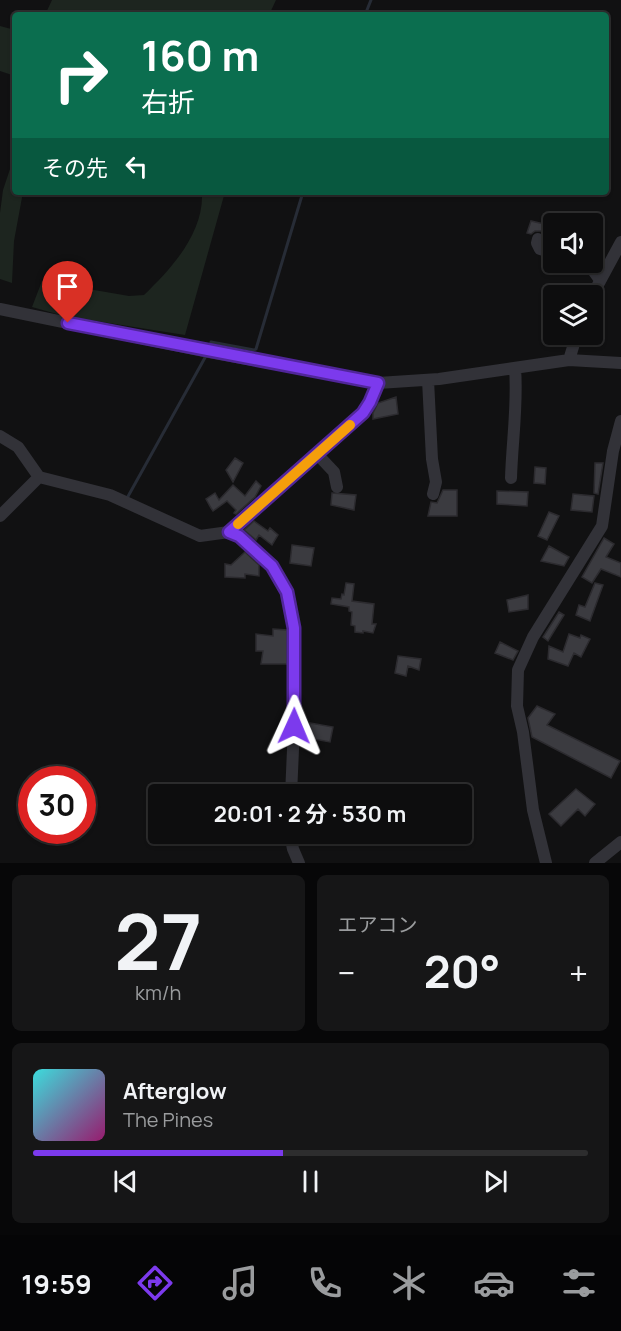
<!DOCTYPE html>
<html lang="ja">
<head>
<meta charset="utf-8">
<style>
	body { margin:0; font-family:Manrope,"Noto Sans JP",sans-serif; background:#161617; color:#f1f3f6; height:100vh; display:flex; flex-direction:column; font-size:22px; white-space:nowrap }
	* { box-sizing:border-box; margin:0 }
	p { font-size:20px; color:#9a9c9e }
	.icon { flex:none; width:33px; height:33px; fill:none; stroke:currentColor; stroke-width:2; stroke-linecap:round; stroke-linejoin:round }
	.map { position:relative; height:863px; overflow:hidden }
	.drawer { display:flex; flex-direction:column; gap:12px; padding:12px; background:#070708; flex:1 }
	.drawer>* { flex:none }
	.top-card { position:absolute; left:12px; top:12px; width:597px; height:183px; border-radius:6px; box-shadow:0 2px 4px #0004,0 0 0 2px #2d2d2e; background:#0b6e4f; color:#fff; overflow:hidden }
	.tools { position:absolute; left:543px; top:213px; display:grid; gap:12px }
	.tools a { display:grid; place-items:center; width:60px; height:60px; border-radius:6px; background:#0d0d0e; box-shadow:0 2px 4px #0004,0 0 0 2px #2d2d2e; font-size:30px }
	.speed { position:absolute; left:18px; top:766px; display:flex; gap:12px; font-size:30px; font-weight:700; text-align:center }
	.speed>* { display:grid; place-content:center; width:78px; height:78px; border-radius:50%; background:#0d0d0e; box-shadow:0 2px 4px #0004,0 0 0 2px #2d2d2e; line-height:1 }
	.speed .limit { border:9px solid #d22; background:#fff; color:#111 }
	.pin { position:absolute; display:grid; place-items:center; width:51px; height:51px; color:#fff; margin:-62px -26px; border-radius:50% 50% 50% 0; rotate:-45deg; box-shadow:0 0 6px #0007 }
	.pin .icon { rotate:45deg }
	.me { position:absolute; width:66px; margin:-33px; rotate:1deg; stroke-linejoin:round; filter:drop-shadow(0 0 4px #0008) }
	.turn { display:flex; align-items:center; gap:21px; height:126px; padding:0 30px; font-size:27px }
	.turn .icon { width:78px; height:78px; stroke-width:2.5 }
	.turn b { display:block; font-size:42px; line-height:51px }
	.then { display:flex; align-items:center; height:57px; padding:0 30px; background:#0003; gap:12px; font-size:22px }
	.big { font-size:45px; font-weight:700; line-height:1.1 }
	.drawer .tile { flex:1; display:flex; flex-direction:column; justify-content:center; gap:9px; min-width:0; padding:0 21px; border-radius:9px; background:#161617 }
	.drawer .dial { align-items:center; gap:0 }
	.dial b { font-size:78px; line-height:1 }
	.song { display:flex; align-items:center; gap:18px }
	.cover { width:72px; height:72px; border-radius:9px; background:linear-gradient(135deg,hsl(180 70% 55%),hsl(320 70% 35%)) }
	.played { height:6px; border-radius:3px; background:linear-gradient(90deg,#7c3aed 45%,#2d2d2e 45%) }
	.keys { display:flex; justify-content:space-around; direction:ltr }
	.heat { display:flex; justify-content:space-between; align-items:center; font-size:33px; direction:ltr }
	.drawer .tiles { flex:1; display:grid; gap:12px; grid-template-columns:1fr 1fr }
	.tile:last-child { grid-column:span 2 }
	.trip { position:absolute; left:148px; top:784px; width:324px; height:60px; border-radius:6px; background:#0d0d0e; box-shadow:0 2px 4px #0004,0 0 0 2px #2d2d2e; font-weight:700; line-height:60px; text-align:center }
	.tab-bar { display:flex; height:96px; justify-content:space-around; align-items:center; background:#050506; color:#9a9c9e }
	.tab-bar .icon { width:42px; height:42px }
	.tab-bar .selected { color:#7c3aed }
	.tab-bar b { font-size:27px; color:#f1f3f6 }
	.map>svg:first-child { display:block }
	.green { fill:#1d251f }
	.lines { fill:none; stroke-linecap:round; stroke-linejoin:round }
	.stream { stroke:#272c36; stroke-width:3 }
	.building { fill:#3b3b40; stroke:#2c2b2f; stroke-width:1.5 }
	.minor { stroke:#323238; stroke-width:12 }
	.route-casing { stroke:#51269a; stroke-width:15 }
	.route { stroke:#7c3aed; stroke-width:10 }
	.slow { stroke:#f59e0b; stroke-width:10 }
</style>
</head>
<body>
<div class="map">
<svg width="621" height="863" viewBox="0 0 621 863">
	<rect width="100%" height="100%" fill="#111112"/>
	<!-- green -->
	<path class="green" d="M52 0H276L269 15H45Z
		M0 26 15 30V76L0 71Z
		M15 154V192H23L14 241 12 283 0 279V213L3 190Z
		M202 192H225L185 335 64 316 32 307 42 281 129 296 144 295C172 268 204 233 202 192Z"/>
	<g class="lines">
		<!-- stream -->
		<path class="stream" d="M365 15 371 0
			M210 348 211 342 254 350 256 349 303 192
			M126 500 207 354"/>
	</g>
	<!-- building -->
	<path class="building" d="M549 219 554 220V244L546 242V236L541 231H535L531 234 527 233 531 221 544 224 543 227 548 228Z
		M396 397 398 414 373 419V413L378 403Z
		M235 458 243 463 233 482 226 470Z
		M595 463H603L598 494 594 493Z
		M535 467 546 468 545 484 534 483Z
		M256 481 261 486 255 497 236 514 234 513 236 510 227 501 213 511 211 508 206 499 215 493 219 500 233 485 245 496Z
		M443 490H457V516H428L431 502 437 503Z
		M497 491 528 492 527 506 497 504Z
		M332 493 356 495 354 510 331 505Z
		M573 494 594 496 592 512 571 510Z
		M549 512 559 516 547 540 538 536Z
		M254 521 268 531 270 528 278 535 272 545 259 535 256 540 244 530Z
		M604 538 614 544 606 557 621 563V577L601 569 592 583 582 577Z
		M292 545 314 548 311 566 290 563Z
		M549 546 569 557 564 566 541 561Z
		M245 552 259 565V576L245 574V578L225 577V564L231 565Z
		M346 583 354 584 352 601 374 604 372 624H376L373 633 363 631V633L355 632V626L351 625 352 612 349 611V607L331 604 332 598 341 599 342 594 344 595Z
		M595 583 603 585 590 621 576 615 579 605 585 607Z
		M528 595V609L509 612 507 600Z
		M559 612 564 615 548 641 543 637Z
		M273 629 287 630V664H261L263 651H256V634L273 636Z
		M569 634 580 638 581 635 590 639 581 657 574 653 568 666 548 659 549 646 563 652Z
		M500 642 518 651 513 660 495 653Z
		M398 656 421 659 419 670 408 666 406 676 395 673Z
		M537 706 555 714 547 725 620 761 611 778 532 737 528 718Z
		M310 723 333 727 330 742 308 738Z
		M576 789 595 804 585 816 578 809 561 826 549 814Z"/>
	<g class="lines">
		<!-- minor -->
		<path class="minor" d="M538 239 537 243 540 249 554 253
			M587 262 600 280
			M592 296 621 242
			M0 309 209 352 378 383 439 379 569 360 621 363
			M569 360 577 334
			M428 380 432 459 436 482 433 494
			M0 436 18 447 39 477 110 495 200 536 229 532 239 536 272 565 287 592 295 628V704L291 795
			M317 454 334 472 337 487
			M511 478C512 442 518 404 515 368
			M0 516 39 477
			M229 532 363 413 370 402 378 383
			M290 834 293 849 299 863
			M546 863 533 810 523 732 517 706 518 670 533 637 602 526 613 451 621 421
			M595 863 621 842"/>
	</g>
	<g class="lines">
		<!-- route casing -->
		<g class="route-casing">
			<path id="route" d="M68 323 378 383 370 402 363 413 229 532 239 536 272 566 287 592 294 628V726"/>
		</g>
		<!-- route -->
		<use href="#route" class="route"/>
		<!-- slow -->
		<path class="slow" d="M238 524 350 425"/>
	</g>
</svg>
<div class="tools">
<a><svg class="icon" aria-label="sound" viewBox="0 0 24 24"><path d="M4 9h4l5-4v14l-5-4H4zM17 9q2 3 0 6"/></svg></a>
<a><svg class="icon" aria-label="layers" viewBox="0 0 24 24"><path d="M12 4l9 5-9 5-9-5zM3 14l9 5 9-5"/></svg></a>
</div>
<div class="speed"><div class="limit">30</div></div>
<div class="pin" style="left:68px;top:323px;background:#d93025"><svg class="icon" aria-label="arrive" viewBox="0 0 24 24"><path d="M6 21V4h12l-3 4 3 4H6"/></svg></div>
<svg class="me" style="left:294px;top:726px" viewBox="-20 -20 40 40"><path d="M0-17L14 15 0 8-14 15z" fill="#7c3aed" stroke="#fff" stroke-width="4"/></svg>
<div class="trip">20:01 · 2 分 · 530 m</div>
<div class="top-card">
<div class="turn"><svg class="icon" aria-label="right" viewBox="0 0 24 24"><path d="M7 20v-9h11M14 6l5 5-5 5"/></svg><div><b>160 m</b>右折</div></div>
<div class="then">その先<svg class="icon" aria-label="left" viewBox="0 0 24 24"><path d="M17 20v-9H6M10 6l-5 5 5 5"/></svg></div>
</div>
</div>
<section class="drawer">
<div class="tiles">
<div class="tile dial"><b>27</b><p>km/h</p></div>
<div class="tile"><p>エアコン</p>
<div class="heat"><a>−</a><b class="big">20°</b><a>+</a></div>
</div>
<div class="tile">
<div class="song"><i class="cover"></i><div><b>Afterglow</b><p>The Pines</p></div></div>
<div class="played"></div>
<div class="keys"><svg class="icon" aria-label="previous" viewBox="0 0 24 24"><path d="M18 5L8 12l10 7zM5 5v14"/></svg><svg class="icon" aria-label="pause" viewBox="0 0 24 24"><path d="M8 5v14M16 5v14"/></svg><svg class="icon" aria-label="next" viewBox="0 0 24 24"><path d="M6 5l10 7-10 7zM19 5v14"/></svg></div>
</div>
</div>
</section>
<nav class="tab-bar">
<b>19:59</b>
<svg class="icon selected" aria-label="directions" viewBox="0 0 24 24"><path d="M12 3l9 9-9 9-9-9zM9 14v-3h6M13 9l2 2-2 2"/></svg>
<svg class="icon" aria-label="music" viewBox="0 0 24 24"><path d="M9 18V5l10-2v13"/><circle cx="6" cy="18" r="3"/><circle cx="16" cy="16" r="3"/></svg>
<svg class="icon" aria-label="phone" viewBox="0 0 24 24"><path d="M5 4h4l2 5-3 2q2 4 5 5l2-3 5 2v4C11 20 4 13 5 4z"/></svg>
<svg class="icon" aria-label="climate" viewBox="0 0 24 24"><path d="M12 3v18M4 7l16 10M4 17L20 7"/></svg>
<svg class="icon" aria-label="car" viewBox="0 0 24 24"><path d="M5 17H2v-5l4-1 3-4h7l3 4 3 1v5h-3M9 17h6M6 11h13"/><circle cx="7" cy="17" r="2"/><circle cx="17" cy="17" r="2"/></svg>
<svg class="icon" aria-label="filters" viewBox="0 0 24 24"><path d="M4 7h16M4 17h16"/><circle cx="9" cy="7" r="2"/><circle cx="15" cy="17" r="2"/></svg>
</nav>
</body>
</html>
